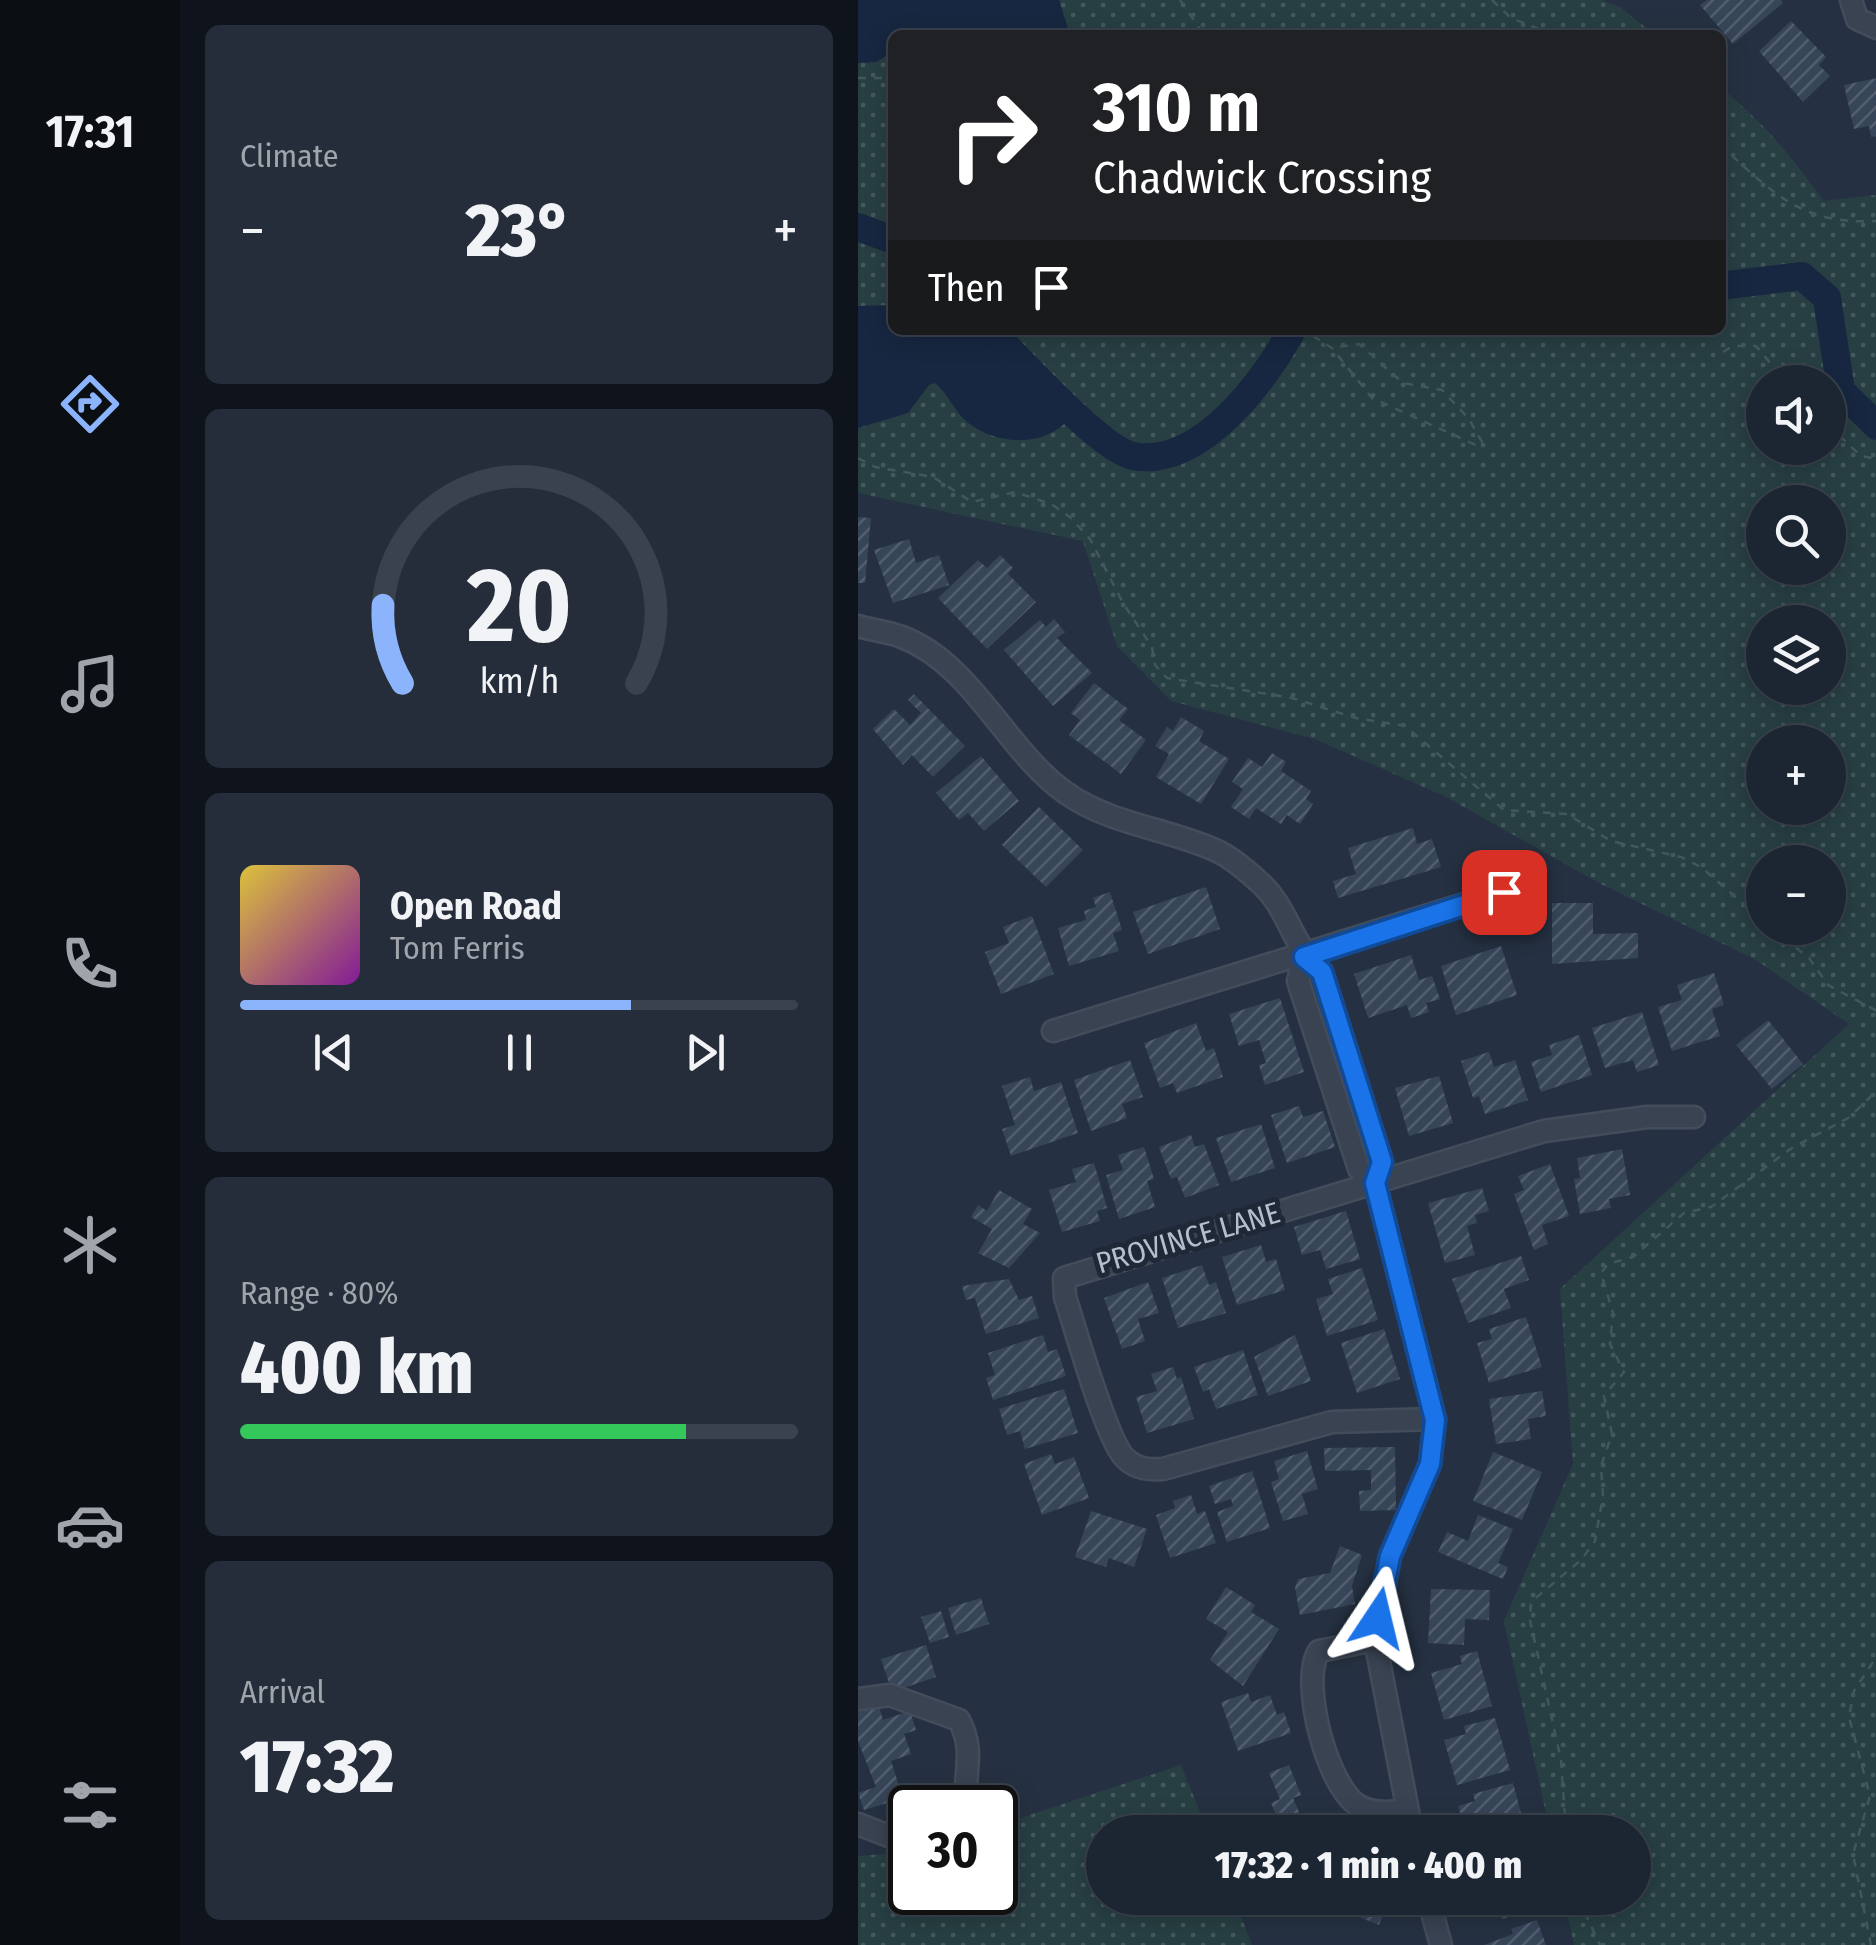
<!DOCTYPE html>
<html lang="en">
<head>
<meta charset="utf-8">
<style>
	body { margin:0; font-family:"Fira Sans Condensed",sans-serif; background:#252d3a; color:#f1f3f6; height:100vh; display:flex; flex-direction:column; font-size:38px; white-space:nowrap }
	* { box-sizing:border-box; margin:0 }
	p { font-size:32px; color:#a0a5ac }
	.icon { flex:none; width:55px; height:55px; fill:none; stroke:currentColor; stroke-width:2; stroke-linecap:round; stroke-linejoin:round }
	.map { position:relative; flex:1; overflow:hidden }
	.side { display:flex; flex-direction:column; gap:25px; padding:25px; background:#0f141c; width:678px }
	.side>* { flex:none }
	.top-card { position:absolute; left:30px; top:30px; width:838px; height:305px; border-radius:15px; box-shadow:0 5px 25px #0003,0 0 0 2px #3a424d; background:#202124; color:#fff; overflow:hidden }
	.tools { position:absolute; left:888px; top:365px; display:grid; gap:20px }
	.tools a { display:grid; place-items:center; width:100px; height:100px; border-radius:50%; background:#1c2532; box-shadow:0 5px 25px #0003,0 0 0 2px #3a424d; font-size:50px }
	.speed { position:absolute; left:30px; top:1785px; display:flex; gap:20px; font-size:50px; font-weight:700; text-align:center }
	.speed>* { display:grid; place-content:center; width:130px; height:130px; border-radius:50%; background:#1c2532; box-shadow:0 5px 25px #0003,0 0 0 2px #3a424d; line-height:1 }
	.speed .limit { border:5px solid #111; border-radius:15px; background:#fff; color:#111 }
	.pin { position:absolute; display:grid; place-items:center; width:85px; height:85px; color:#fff; margin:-42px; border-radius:20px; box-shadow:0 5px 15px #0006 }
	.me { position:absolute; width:110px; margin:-55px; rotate:10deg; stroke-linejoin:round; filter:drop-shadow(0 0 8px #0008) }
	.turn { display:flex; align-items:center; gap:35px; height:210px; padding:0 40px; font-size:45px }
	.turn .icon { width:130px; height:130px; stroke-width:2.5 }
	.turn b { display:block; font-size:70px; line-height:85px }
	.then { display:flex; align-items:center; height:95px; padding:0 40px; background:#0003; gap:20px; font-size:38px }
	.big { font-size:75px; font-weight:800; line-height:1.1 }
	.side .tile { flex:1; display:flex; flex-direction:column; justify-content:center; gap:15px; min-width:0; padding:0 35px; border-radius:15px; background:#252d3a }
	.side .dial { align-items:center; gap:0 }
	.dial svg { height:260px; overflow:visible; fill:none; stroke:#3a424d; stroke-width:7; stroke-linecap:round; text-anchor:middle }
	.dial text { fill:#f1f3f6; stroke:none }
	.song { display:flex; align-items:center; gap:30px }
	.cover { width:120px; height:120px; border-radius:15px; background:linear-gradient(135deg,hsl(50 70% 55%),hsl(290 70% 35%)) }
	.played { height:10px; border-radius:5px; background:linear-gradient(90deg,#8bb4fd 70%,#3a424d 70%) }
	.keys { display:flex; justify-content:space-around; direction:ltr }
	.heat { display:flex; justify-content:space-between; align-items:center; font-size:55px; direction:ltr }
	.charge { height:15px; border-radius:8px; background:linear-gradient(90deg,#34c759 80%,#3a424d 0) }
	.trip { position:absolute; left:228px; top:1815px; width:565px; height:100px; border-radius:50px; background:#1c2532; box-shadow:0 5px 25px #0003,0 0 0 2px #3a424d; font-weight:800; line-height:100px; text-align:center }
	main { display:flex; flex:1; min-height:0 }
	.dock { display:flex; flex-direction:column; width:180px; justify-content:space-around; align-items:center; background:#0b0f14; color:#a0a5ac }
	.dock .icon { width:70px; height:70px }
	.dock .current { color:#8bb4fd }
	.dock b { font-size:45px; color:#f1f3f6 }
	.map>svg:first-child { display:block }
	.grass { fill:url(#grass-dots); fill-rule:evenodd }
	.water { fill:#172741 }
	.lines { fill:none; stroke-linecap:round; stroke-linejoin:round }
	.river { stroke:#172741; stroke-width:28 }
	.building { fill:url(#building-hatch) }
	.minor-casing { stroke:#434c5b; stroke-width:25 }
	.path { stroke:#40585b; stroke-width:2.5; stroke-dasharray:8 8; stroke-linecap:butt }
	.minor { stroke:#394352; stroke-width:20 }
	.route-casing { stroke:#114b97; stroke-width:25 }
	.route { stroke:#1a73e8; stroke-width:18 }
	.labels { text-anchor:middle; stroke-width:10; stroke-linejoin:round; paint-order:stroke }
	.street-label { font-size:30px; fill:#b6becc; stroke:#1e2837 }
</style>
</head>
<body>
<main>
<nav class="dock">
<b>17:31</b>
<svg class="icon current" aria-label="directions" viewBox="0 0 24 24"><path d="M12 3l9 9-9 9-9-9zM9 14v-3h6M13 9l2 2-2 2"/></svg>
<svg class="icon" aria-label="music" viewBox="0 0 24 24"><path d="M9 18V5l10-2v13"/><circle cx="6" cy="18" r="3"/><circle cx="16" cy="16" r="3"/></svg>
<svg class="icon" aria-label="phone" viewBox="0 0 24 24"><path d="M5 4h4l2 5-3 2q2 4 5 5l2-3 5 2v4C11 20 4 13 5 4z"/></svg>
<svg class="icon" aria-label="climate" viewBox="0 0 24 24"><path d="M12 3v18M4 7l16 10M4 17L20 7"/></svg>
<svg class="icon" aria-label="car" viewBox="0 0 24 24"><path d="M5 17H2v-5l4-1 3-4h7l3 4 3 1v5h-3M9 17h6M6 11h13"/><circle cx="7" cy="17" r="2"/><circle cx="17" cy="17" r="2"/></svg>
<svg class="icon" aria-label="filters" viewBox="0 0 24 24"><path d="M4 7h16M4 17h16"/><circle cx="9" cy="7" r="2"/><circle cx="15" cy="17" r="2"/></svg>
</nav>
<section class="side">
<div class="tile"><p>Climate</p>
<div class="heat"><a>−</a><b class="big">23°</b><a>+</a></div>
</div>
<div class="tile dial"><svg viewBox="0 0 100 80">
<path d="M14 69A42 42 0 1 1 86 69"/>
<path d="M14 69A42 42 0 0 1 8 45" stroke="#8bb4fd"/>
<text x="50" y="56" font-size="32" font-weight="700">20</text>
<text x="50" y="72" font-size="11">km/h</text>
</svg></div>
<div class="tile">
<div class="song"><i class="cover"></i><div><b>Open Road</b><p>Tom Ferris</p></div></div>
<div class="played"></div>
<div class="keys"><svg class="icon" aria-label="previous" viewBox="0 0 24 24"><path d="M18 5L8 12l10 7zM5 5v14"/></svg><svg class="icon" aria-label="pause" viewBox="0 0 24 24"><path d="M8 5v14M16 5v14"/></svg><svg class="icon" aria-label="next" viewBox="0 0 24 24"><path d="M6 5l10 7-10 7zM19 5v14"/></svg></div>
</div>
<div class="tile"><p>Range · 80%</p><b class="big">400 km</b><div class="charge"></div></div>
<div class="tile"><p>Arrival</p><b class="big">17:32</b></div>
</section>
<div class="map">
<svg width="1019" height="1945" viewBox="0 0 1019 1945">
	<defs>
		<pattern id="grass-dots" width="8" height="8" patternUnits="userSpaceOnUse" patternTransform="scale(2.5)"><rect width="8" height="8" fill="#273f43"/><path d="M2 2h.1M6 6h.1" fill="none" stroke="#44595d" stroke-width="1.8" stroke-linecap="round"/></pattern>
		<pattern id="building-hatch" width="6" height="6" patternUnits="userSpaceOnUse" patternTransform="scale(2.5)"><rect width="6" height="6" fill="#374559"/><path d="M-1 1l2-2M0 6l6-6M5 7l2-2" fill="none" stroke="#525e70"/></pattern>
	</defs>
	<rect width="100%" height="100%" fill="#253142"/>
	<!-- grass -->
	<path class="grass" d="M0 0H744L762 7 797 35H35V330H862L863 88C904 121 935 157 965 201L1018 195V1945H716L706 1898H775V1832H692L646 1621 715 1464 702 1289 991 1024 898 960 741 883 588 797 457 739 313 701 259 646 225 541 0 493ZM905 382H970V448H905ZM905 502H970V568H905ZM905 622H970V688H905ZM905 742H970V808H905ZM905 862H970V928H905Z
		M323 1765 350 1832H245V1898H376L394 1945H0V1856L52 1852V1892H138V1826Z"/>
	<!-- water -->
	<path class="water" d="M0 0H201L212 35H35L33 53 18 62 0 63Z
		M35 305V330H141L213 416C189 449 136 446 107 420 95 409 90 393 77 383L71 385 50 413 0 428V306Z"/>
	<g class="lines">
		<!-- river -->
		<path class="river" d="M0 227 35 240
			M862 286 944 276 969 298 983 391 1019 426
			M132 330C159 356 244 451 275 456 342 469 408 379 434 330"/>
	</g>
	<!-- building -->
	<path class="building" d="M849 0H923L925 3 875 44 842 5Z
		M933 21 968 57 961 65 972 76 945 102 901 51Z
		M1019 78V136L1013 137 1011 126 996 129 986 85Z
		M0 517 13 518 7 583H0Z
		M51 539 58 563 81 555 91 585 35 603 16 550Z
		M142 555 155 568 150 574 178 602 129 649 80 598 120 560 129 568Z
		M196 619 207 632 199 638 234 673 195 706 146 650 182 620 188 627Z
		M236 683 270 709 261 720 288 740 263 774 211 735 222 720 213 713Z
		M56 694 107 746 75 777 54 755 45 765 15 729 36 709 52 725 63 713 50 700Z
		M323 717 346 731 341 741 371 759 343 804 298 777 311 754 297 746 309 727 315 731Z
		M414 753 428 762 423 771 453 791 448 799 455 804 442 824 429 815 423 824 398 808 391 819 373 807 385 789 374 782 390 758 404 767Z
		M123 756 161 801 126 831 110 813 101 820 78 793Z
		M181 807 225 850 188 887 144 845Z
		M555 828 559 844 574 839 583 867 480 898 475 881 498 874 490 848Z
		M348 887 362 929 290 954 275 912Z
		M252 892 264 930 255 933 261 951 211 966 200 928 228 920 226 911 238 907 235 898Z
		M694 903H735V934L780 933V958L694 964Z
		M174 916 196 974 143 994 127 952 151 943 145 927Z
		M643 946 659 995 598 1015 583 966Z
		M553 955 561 980 574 976 582 999 568 1003 571 1012 553 1018 549 1005 510 1018 496 974Z
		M856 973 866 1005 854 1009 862 1036 814 1051 800 1007 824 1000 819 985Z
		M422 998 446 1072 407 1085 401 1065 408 1063 401 1040 381 1046 371 1014Z
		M784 1012 801 1065 779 1072 775 1060 747 1068 734 1028Z
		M910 1020 945 1064 914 1089 878 1045Z
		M338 1023 348 1051 356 1048 365 1077 319 1093 315 1083 302 1088 286 1043Z
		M721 1035 734 1075 683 1092 673 1062 694 1055 691 1045Z
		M631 1052 636 1067 657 1060 670 1100 627 1114 621 1096 615 1098 603 1061Z
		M272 1060 285 1097 264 1104 269 1118 233 1131 216 1080Z
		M581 1076 595 1123 551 1136 537 1088Z
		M172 1077 176 1091 203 1082 220 1133 153 1156 144 1129 157 1125 144 1086Z
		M441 1106 445 1117 465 1111 477 1147 429 1163 413 1115Z
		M403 1124 417 1168 373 1182 358 1138Z
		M333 1135 337 1147 346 1144 361 1185 327 1198 319 1177 313 1179 301 1147Z
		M286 1147 296 1179 289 1181 297 1207 261 1219 248 1175 265 1170 260 1155Z
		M764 1149 772 1195 751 1199 753 1208 722 1214 716 1179 722 1178 719 1158Z
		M236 1163 249 1208 239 1211 242 1221 204 1232 191 1190 218 1182 214 1169Z
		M692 1164 711 1216 684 1225 690 1244 676 1250 656 1194 666 1190 660 1176Z
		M624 1188 631 1211 617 1215 619 1223 609 1226 617 1255 587 1263 570 1203Z
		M141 1190 174 1209 165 1224 182 1233 151 1268 120 1253 134 1229 113 1217 120 1205 129 1211Z
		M488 1211 502 1259 468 1269 462 1250 444 1255 436 1227Z
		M403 1245 408 1262 418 1259 427 1290 379 1305 364 1257Z
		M663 1256 671 1280 646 1289 653 1308 610 1323 594 1279Z
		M344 1265 351 1285 358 1282 368 1313 320 1328 304 1278Z
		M504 1268 520 1320 469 1336 458 1299 475 1294 470 1279Z
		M151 1279 161 1300 174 1296 181 1318 128 1334 117 1298 108 1300 104 1286Z
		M290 1282 301 1313 280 1319 287 1341 264 1349 246 1298Z
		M668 1317 684 1367 631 1383 619 1343 634 1339 631 1329Z
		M526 1329 542 1379 499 1393 483 1343Z
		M185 1335 190 1352 199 1349 208 1376 135 1400 128 1378 137 1375 130 1353Z
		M437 1335 453 1381 410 1396 396 1357Z
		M385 1350 400 1395 358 1409 351 1389 345 1392 336 1367Z
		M315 1367 319 1379 323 1377 336 1419 289 1433 278 1397 299 1391 293 1374Z
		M206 1389 220 1433 167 1449 162 1431 149 1435 141 1409Z
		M684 1391 688 1416 670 1419 673 1439 638 1444 631 1399Z
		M537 1447 538 1510 502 1511 501 1491 513 1490V1470L467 1471 466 1448Z
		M449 1451 460 1489 444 1494 450 1514 425 1521 413 1482 421 1479 416 1461Z
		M635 1452 684 1472 664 1520 615 1501Z
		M193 1454 197 1464 216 1457 231 1498 184 1515 166 1464Z
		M394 1471 412 1528 369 1542 359 1512 375 1506 373 1499 357 1504 351 1486Z
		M333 1495 339 1514 347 1511 358 1543 312 1558 298 1515 317 1508 315 1501Z
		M233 1511 289 1529 276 1567 251 1558 248 1567 217 1557Z
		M620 1515 655 1529 640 1563 650 1567 645 1579 580 1552 589 1532 610 1541Z
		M482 1546 504 1555 494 1586 497 1604 442 1615 437 1588 440 1579 472 1573Z
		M368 1587 397 1605 393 1612 421 1629 385 1686 352 1660 370 1632 348 1619Z
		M573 1589 632 1590 631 1620 607 1619 606 1645 570 1643Z
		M123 1598 131 1624 98 1635 90 1608Z
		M83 1611 91 1637 72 1643 63 1617Z
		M68 1645 78 1677 34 1692 23 1659Z
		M619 1651 634 1706 586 1720 573 1673 604 1664 602 1656Z
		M390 1693 393 1702 412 1695 419 1715 426 1712 433 1733 380 1751 363 1702Z
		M19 1699 25 1720 52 1711 58 1730 46 1734 53 1754 33 1761 45 1798 6 1810 0 1793 18 1787 0 1741V1705Z
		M637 1718 652 1770 599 1785 586 1740 608 1734 606 1726Z
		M431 1765 443 1795 435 1798 450 1832H400L422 1824 413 1803 422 1799 411 1773Z
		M655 1783 664 1817 652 1820 655 1832H607L600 1806 617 1801 615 1794Z
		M60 1800 62 1808H52V1827L42 1831 34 1808Z
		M503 1898H532L521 1925 496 1915Z
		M620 1898H674L677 1908 644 1919 640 1908 625 1913Z
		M679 1920 688 1945H626L655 1934 653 1929Z"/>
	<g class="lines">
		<!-- minor casing -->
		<g class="minor-casing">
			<path id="minor" d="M993 0 999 19 1019 28
				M0 626C14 630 31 632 44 637 115 664 148 751 208 793 254 825 308 828 357 850 371 856 388 870 400 881 431 907 434 948 464 972L524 1162 517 1183 577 1419 572 1464 532 1556 517 1640 554 1832
				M446 957 440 981 501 1169 517 1183
				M195 1031 645 892
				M577 1419 474 1422 305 1469C291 1470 279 1469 268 1459 249 1443 217 1327 207 1297L206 1278 686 1131 789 1117H836
				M517 1640 461 1651C441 1681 470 1792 503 1807 518 1814 534 1812 549 1810
				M0 1699 32 1695 101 1720C118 1752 105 1773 108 1808
				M0 1824 41 1840 52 1838
				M570 1898 583 1945"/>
		</g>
		<!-- path -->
		<path class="path" d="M322 0 346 35
			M634 0 653 18 696 35
			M0 78H35
			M862 145C916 193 942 225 1019 221
			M455 336 474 348 514 398 620 446 624 442 611 419 584 390 545 383 501 344 474 348
			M865 352 875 346H898L928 382
			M970 425 1003 456 1019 459
			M0 458 17 467 75 477 114 502 157 492 193 504 212 517 232 539 265 603 294 647 297 665 309 678 434 698 498 718 547 726 646 810 709 814 753 841 823 857 843 867 905 921
			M913 928 951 958 970 985 1019 1011
			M708 1832 703 1760 672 1620 673 1602 723 1560 737 1541 745 1496 743 1466 754 1434 746 1396 766 1372 752 1344 755 1313 743 1273 750 1264 775 1257 826 1213 853 1207 934 1148 992 1117 1019 1090
			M720 1898 742 1945
			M1013 1945 995 1854 1012 1796 991 1717 996 1691 1019 1656"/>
		<!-- minor -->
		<use href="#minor" class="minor"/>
	</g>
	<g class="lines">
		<!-- route casing -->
		<g class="route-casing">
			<path id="route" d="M520 1618 532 1556 572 1464 577 1420 517 1183 524 1162 464 972 446 957 646 892"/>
		</g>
		<!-- route -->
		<use href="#route" class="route"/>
	</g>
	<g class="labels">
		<!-- street labels -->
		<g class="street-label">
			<text transform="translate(330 1238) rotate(-16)" y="10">PROVINCE LANE</text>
		</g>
	</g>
</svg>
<div class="tools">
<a><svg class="icon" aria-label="sound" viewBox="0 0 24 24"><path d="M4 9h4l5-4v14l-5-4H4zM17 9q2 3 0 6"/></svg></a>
<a><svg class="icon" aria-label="search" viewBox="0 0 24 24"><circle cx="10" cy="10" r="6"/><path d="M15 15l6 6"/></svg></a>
<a><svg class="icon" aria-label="layers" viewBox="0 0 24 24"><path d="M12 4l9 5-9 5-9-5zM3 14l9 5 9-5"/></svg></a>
<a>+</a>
<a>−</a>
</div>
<div class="speed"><div class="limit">30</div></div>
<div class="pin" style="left:646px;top:892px;background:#d93025"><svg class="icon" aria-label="arrive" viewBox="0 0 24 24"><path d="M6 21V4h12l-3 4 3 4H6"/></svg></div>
<svg class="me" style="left:520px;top:1618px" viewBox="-20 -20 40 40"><path d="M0-17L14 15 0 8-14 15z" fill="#1a73e8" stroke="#fff" stroke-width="4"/></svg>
<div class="trip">17:32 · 1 min · 400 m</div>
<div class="top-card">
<div class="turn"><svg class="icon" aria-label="right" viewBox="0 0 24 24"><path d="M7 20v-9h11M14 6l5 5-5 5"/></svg><div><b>310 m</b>Chadwick Crossing</div></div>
<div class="then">Then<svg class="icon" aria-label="arrive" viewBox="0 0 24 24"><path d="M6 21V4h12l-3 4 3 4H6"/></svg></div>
</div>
</div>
</main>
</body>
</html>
